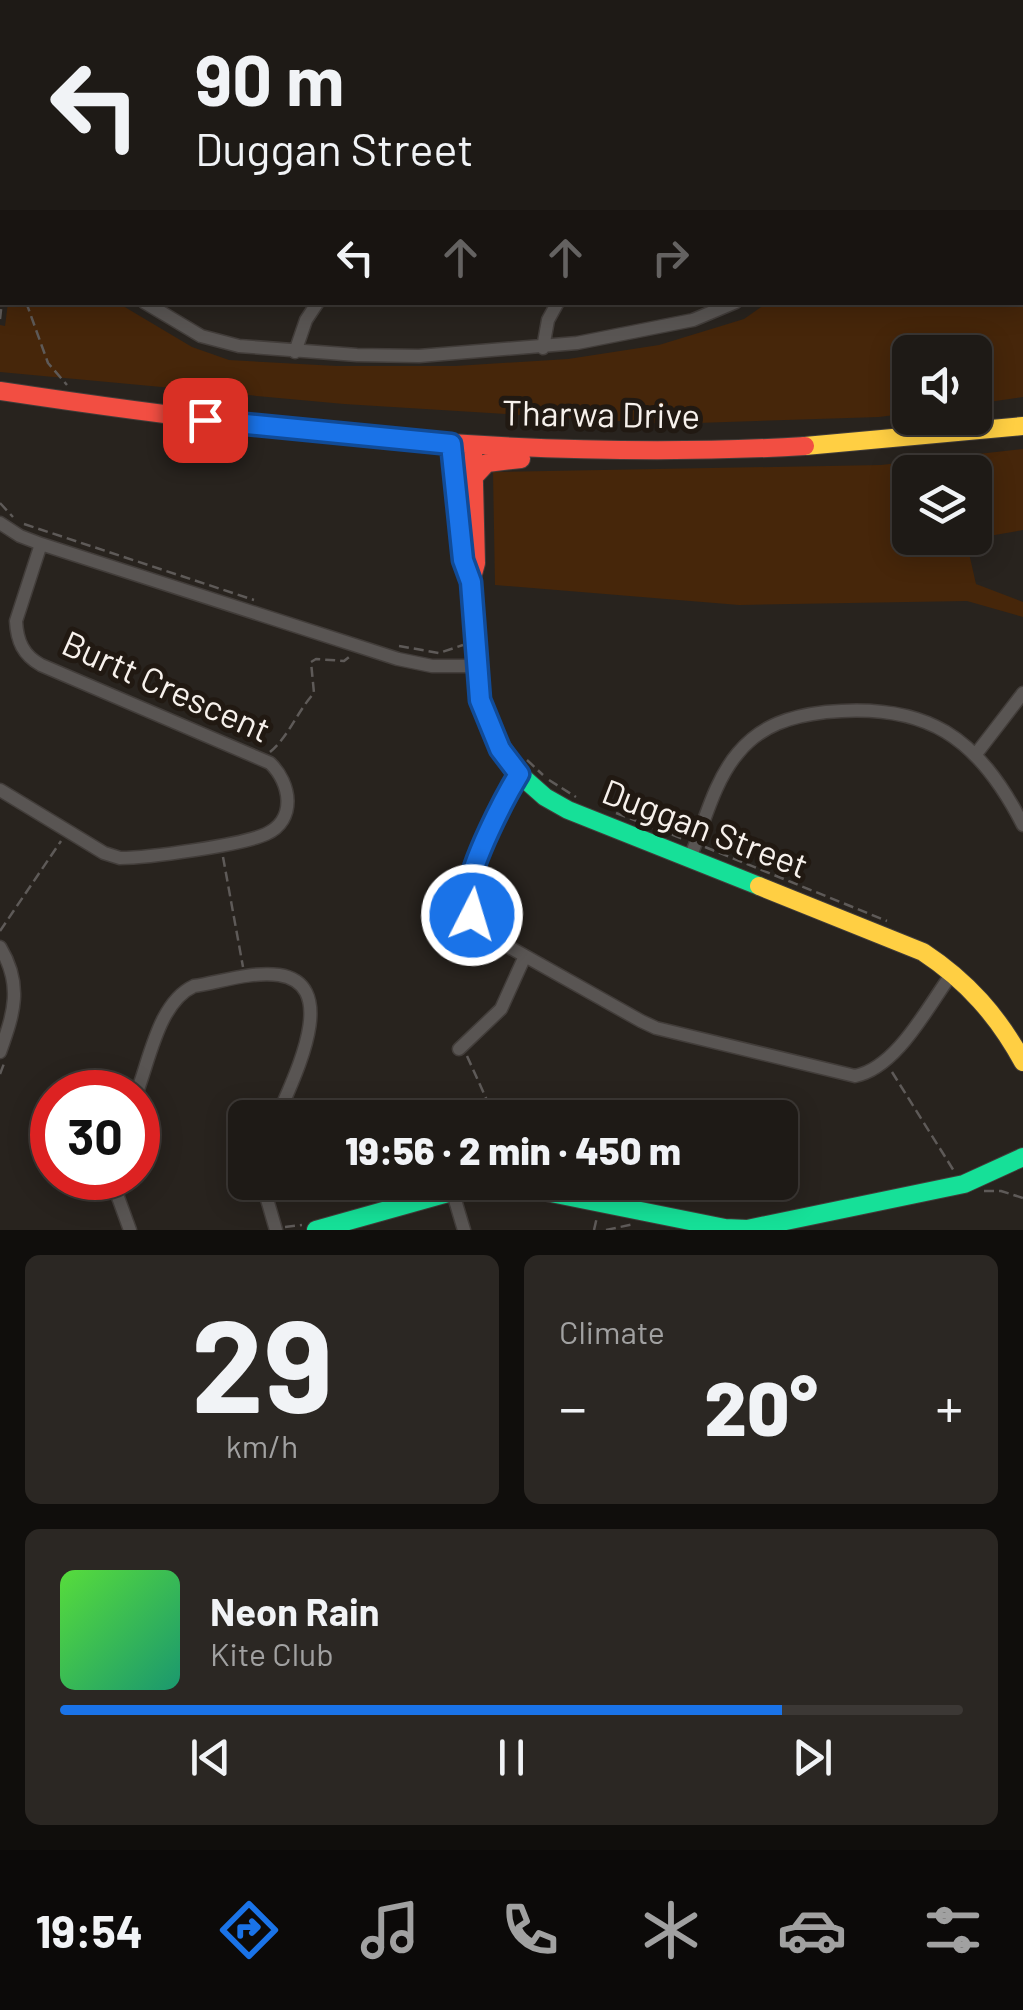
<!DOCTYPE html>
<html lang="en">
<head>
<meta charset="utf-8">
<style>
	body { margin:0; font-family:Barlow,sans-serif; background:#2b2723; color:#f1f3f6; height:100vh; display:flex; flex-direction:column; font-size:38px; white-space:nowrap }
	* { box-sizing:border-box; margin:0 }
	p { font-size:32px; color:#a1a1a1 }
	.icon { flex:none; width:55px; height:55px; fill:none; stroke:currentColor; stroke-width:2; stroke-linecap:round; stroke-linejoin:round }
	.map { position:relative; height:1230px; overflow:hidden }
	.details { display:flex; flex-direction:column; gap:25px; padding:25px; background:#100e0c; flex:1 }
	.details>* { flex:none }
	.hud { position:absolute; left:0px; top:0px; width:1025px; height:305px; box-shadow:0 5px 25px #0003,0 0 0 2px #3c3835; background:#1e1a16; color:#f1f3f6; overflow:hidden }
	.fabs { position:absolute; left:892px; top:335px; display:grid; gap:20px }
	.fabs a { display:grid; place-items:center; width:100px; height:100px; border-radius:15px; background:#1e1a16; box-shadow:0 5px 25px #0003,0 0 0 2px #3c3835; font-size:50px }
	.speed { position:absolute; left:30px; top:1070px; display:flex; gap:20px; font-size:50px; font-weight:700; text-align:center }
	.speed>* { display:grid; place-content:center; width:130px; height:130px; border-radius:50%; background:#1e1a16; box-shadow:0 5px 25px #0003,0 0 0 2px #3c3835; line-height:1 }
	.speed .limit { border:15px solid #d22; background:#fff; color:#111 }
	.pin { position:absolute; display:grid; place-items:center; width:85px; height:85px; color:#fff; margin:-42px; border-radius:20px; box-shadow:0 5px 15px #0006 }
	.me { position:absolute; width:110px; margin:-55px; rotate:5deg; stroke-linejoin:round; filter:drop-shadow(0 0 8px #0008) }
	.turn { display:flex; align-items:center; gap:35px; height:210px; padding:0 30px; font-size:45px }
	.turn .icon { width:130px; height:130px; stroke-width:2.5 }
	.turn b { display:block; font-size:70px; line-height:85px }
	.lanes { display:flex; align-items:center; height:95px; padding:0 30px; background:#0003; justify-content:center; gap:50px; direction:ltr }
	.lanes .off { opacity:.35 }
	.big { font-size:75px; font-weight:800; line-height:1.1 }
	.details .widget { flex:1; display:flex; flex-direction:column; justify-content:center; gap:15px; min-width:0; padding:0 35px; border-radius:15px; background:#2b2723 }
	.details .dial { align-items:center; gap:0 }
	.dial b { font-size:130px; line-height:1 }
	.song { display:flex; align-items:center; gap:30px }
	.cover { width:120px; height:120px; border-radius:15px; background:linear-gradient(135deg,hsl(110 70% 55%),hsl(160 70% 35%)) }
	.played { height:10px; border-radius:5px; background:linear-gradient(90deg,#1a73e8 80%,#3c3835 80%) }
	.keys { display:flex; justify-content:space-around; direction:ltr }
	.heat { display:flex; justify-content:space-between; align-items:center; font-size:55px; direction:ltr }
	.details .tiles { flex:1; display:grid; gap:25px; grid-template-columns:1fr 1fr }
	.widget:last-child { grid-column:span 2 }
	.trip { position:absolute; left:228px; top:1100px; width:570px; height:100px; border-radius:15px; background:#1e1a16; box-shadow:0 5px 25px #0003,0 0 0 2px #3c3835; font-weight:800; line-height:100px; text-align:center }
	.tab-bar { display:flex; height:160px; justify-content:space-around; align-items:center; background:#0c0a09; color:#a1a1a1 }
	.tab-bar .icon { width:70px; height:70px }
	.tab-bar .selected { color:#1a73e8 }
	.tab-bar b { font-size:45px; color:#f1f3f6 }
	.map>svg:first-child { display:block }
	.green { fill:#46260a; fill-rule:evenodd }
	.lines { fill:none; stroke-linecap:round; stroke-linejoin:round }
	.street-casing { stroke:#423d3a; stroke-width:15 }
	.fast-casing { stroke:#423d3a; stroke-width:20 }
	.slow-casing { stroke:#423d3a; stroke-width:20 }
	.jam-casing { stroke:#423d3a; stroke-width:20 }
	.path { stroke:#5e5a58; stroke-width:2.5; stroke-dasharray:10 5; stroke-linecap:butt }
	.street { stroke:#595553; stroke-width:12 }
	.fast { stroke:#16e098; stroke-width:18 }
	.slow { stroke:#ffcf43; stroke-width:18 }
	.jam { stroke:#f24e42; stroke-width:18 }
	.route-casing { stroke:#114b97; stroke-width:25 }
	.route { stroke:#1a73e8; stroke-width:18 }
	.labels { text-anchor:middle; stroke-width:10; stroke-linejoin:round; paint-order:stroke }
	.street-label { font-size:35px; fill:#f7f1ec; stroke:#211912 }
</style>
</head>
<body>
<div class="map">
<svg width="1023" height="1230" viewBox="0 0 1023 1230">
	<rect width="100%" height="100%" fill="#28231e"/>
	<!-- green -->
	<path class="green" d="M381 0H1023V397L975 404V352H910V413L879 417 667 424 344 404 0 372V325L5 326 8 303H118L192 347 229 360 337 366H455L568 359 659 345 744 319 767 303 1022 302V2Z
		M1023 449V530L966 540 976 584 1023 602V617L967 601 739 605 495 585 493 472 881 465ZM910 472H975V538H910Z"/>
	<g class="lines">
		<!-- street casing -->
		<g class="street-casing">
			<path id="street" d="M0 98 2 96
				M0 260H2
				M144 302 201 336 239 346 357 355 419 356 577 343 693 320 736 302
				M543 348 548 320 558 302
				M295 352 306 320 318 302
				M0 523 20 536 41 544 398 659 432 666H476
				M976 754 1023 693
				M519 774C505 796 466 875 468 899 470 916 480 927 493 938L641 1021 656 1028 855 1076C897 1068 928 1006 953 972
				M0 790 104 853 120 858C148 858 242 845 266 834 297 820 291 783 270 763L41 665C23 655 17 641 16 621L41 544
				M690 858C704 824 714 781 738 753 761 725 791 716 826 712 927 702 978 737 1023 825
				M0 947C23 985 14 1013 0 1052
				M459 1049 501 1009 525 956
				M137 1092C150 1058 159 1002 194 986 220 982 253 971 279 975 344 985 290 1084 277 1118
				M111 1178 130 1230
				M262 1182 276 1230
				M452 1190 464 1230"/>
		</g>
		<!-- fast casing -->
		<g class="fast-casing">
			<path id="fast" d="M451 444 463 559 471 581 478 687 488 725 519 774 545 797 568 810 759 886
				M316 1230 480 1184H506L725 1228 747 1229 964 1184 1023 1157"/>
		</g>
		<!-- slow casing -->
		<g class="slow-casing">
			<path id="slow" d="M805 446 1023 426
				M759 886 923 952C967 981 998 1016 1023 1062"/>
		</g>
		<!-- jam casing -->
		<g class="jam-casing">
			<path id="jam" d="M0 391C265 431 537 462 805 446
				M474 477 487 463 521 459
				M471 581 476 563 473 445"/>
		</g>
		<!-- path -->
		<path class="path" d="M406 0 411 2
			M906 0 907 2
			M770 2 771 0
			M960 2 962 0
			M1022 180H1023
			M26 302 48 363 67 385
			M0 319 2 301
			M0 503 13 517
			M24 524 254 600
			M399 646 439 653 463 645
			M270 752C289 736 297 712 314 693L311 662 316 659 344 661 349 657
			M527 760 543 775
			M549 780 576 797
			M616 813 683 839
			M705 847 887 921
			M223 857 243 967
			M0 931 61 841
			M467 1056 495 1118
			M892 1072 954 1171
			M0 1074 5 1061
			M984 1191H1001L1023 1198
			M285 1227 302 1225
			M594 1230 597 1217
			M606 1230 634 1224"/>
		<!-- street -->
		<use href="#street" class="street"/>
		<!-- fast -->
		<use href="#fast" class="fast"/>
		<!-- slow -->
		<use href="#slow" class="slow"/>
		<!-- jam -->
		<use href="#jam" class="jam"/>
	</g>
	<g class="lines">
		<!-- route casing -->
		<g class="route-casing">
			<path id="route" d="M205 420 451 444 463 560 471 582 480 700 500 749 519 774C503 800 472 861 468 891 467 899 470 907 472 915"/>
		</g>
		<!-- route -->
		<use href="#route" class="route"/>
	</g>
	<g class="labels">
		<!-- street labels -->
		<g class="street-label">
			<text transform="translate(601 415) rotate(1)" y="12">Tharwa Drive</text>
			<text transform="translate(166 687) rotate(24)" y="12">Burtt Crescent</text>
			<text transform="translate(705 829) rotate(21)" y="12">Duggan Street</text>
		</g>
	</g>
</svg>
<div class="fabs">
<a><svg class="icon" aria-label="sound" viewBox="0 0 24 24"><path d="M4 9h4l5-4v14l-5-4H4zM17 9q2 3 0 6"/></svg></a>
<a><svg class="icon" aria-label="layers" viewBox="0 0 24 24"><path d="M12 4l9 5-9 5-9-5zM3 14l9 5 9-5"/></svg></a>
</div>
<div class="speed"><div class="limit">30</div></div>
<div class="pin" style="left:205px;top:420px;background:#d93025"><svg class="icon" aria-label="arrive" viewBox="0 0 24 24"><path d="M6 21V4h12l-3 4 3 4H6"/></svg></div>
<svg class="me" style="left:472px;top:915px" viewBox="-20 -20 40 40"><circle r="17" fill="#1a73e8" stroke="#fff" stroke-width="3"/><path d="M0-11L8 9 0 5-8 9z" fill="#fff"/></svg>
<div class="trip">19:56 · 2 min · 450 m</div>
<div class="hud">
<div class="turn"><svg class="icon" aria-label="left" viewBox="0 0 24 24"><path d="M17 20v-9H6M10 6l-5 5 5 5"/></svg><div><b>90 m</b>Duggan Street</div></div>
<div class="lanes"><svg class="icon" aria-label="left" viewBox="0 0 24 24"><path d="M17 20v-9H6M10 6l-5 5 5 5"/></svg><svg class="icon off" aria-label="ahead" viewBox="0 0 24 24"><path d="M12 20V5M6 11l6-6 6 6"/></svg><svg class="icon off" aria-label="ahead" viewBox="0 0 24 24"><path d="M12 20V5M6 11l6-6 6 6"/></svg><svg class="icon off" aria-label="right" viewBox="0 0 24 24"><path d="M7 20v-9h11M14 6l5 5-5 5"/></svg></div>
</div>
</div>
<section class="details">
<div class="tiles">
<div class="widget dial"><b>29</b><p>km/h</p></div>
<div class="widget"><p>Climate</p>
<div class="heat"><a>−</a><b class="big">20°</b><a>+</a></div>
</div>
<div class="widget">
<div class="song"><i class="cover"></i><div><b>Neon Rain</b><p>Kite Club</p></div></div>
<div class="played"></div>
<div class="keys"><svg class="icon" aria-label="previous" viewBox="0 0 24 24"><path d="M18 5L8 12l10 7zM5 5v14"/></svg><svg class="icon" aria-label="pause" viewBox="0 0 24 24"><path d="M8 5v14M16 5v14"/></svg><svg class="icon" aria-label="next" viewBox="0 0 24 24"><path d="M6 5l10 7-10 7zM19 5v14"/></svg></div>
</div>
</div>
</section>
<nav class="tab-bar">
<b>19:54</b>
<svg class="icon selected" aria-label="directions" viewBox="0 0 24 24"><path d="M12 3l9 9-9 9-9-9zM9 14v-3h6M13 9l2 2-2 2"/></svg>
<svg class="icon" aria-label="music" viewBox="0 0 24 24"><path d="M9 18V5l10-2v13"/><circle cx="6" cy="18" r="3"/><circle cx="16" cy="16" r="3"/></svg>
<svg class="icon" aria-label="phone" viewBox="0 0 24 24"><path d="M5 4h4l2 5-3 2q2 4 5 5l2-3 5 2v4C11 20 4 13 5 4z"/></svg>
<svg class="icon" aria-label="climate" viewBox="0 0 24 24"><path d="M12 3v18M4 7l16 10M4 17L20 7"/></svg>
<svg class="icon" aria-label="car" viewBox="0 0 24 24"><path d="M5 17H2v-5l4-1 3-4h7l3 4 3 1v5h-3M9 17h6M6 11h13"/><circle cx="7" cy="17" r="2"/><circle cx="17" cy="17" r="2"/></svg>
<svg class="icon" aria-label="filters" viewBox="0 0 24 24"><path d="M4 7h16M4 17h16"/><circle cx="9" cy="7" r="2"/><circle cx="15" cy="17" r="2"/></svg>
</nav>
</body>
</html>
